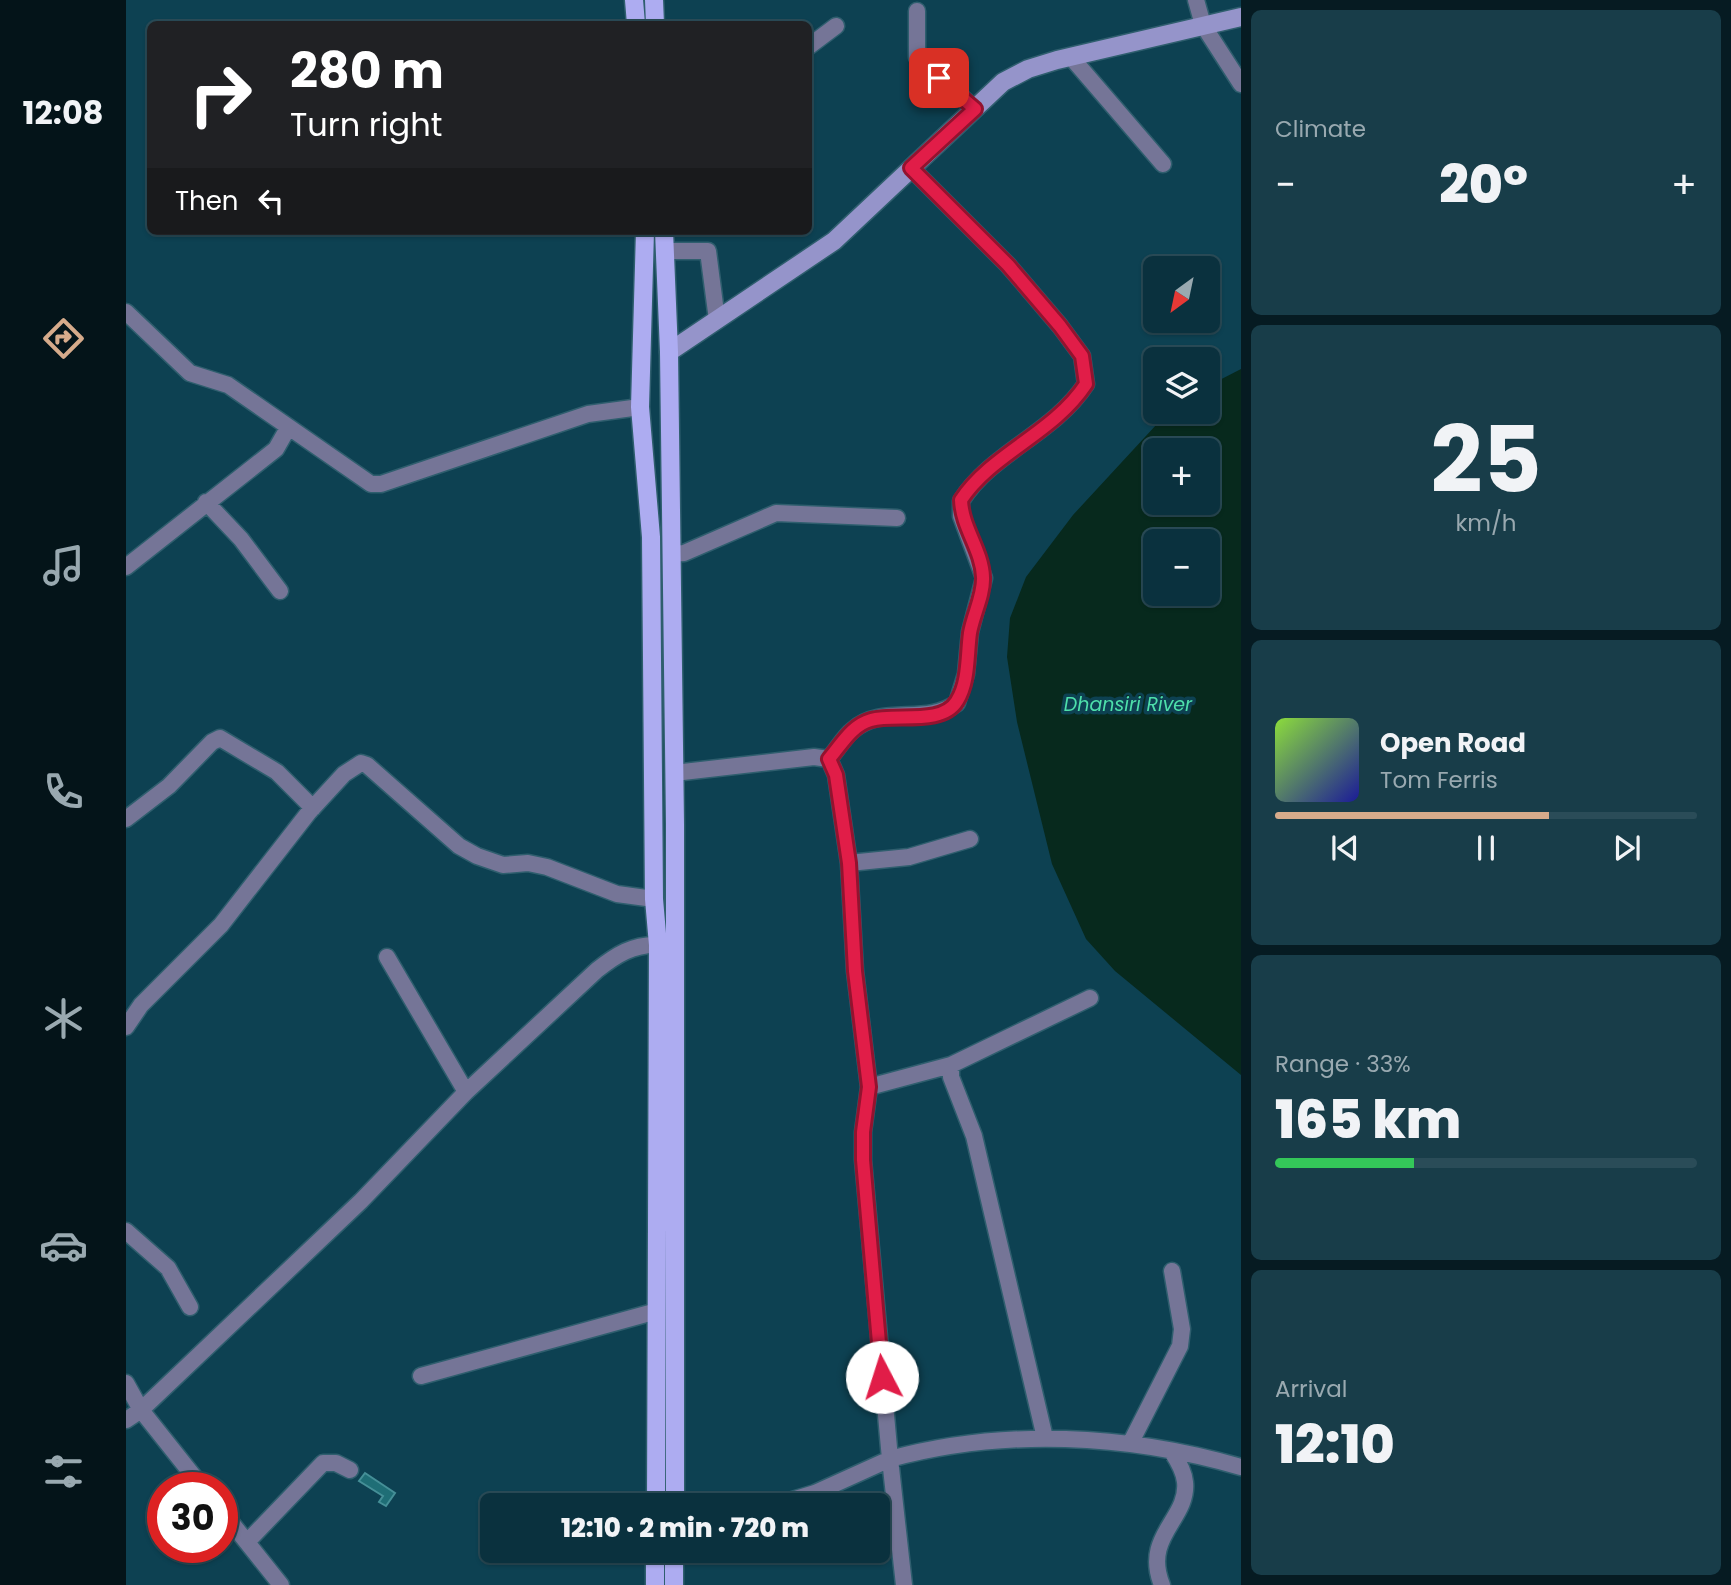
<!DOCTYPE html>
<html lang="en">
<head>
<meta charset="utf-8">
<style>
	body { margin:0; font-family:Poppins,sans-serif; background:#183d49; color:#f1f3f6; height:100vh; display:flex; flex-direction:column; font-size:26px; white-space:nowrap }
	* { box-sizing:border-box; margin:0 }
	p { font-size:23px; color:#99a9b0 }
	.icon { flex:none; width:38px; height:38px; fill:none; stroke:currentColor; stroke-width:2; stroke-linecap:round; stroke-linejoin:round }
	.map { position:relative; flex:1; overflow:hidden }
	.panel { display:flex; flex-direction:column; gap:10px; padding:10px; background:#061b22; width:490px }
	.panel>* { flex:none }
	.top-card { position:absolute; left:21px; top:21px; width:665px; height:214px; border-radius:10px; box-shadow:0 2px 5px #0004,0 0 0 2px #2a4c58; background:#202124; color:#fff; overflow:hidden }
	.needle { width:46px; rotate:213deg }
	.tools { position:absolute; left:1017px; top:256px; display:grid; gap:14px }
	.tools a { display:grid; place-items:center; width:77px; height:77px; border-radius:10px; background:#0a313e; box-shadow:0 2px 5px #0004,0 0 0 2px #2a4c58; font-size:35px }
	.speed { position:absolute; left:21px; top:1472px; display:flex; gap:14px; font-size:35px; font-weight:700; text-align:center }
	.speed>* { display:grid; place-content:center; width:91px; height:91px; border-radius:50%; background:#0a313e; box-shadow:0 2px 5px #0004,0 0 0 2px #2a4c58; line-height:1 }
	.speed .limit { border:10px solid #d22; background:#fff; color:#111 }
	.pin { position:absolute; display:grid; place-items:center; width:60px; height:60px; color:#fff; margin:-30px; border-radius:14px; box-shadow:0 4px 10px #0006 }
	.me { position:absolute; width:77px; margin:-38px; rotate:355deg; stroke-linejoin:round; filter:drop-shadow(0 0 5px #0008) }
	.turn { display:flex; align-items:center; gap:24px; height:147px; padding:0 28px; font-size:32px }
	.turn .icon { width:91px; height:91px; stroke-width:2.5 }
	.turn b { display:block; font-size:49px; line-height:60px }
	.then { display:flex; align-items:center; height:66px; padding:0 28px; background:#0003; gap:14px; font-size:26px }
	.big { font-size:52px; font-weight:800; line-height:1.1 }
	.panel .tile { flex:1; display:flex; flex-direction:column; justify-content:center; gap:10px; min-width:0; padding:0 24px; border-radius:10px; background:#183d49 }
	.panel .dial { align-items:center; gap:0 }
	.dial b { font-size:91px; line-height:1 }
	.song { display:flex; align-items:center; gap:21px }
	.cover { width:84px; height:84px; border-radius:10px; background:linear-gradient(135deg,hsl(90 70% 55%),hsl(240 70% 35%)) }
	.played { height:7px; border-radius:4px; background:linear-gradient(90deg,#d6ab8b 65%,#2a4c58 65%) }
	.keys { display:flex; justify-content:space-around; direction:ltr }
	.heat { display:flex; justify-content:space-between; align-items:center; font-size:38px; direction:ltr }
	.charge { height:10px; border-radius:5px; background:linear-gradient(90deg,#34c759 33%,#2a4c58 0) }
	.trip { position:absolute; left:354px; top:1493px; width:410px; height:70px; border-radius:10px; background:#0a313e; box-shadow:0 2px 5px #0004,0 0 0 2px #2a4c58; font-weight:800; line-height:70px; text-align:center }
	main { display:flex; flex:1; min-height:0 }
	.dock { display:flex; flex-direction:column; width:126px; justify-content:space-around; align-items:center; background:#041419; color:#99a9b0 }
	.dock .icon { width:49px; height:49px }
	.dock .current { color:#d6ab8b }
	.dock b { font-size:32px; color:#f1f3f6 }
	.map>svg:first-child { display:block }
	.water { fill:#07291d; fill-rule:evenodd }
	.building { fill:#1f6e76; stroke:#458f97; stroke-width:2 }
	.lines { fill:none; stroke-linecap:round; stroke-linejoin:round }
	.street-casing { stroke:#2f5e6e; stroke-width:19 }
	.secondary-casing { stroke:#2f5e6e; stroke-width:21 }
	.primary-casing { stroke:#2f5e6e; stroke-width:21 }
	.street { stroke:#757597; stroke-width:16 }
	.secondary { stroke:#9594ca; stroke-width:18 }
	.primary { stroke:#adacf1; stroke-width:18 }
	.route-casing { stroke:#92132f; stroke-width:18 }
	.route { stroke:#e11d48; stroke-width:12 }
	.labels { text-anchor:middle; stroke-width:7; stroke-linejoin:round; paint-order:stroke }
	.water-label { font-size:19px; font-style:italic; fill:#4edfaa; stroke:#0d4152 }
</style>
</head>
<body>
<main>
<nav class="dock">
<b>12:08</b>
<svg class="icon current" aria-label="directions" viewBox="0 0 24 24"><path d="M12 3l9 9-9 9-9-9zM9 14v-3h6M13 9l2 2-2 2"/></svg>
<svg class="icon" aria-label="music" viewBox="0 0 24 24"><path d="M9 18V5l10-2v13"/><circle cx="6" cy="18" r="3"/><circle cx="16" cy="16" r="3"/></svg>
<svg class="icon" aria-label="phone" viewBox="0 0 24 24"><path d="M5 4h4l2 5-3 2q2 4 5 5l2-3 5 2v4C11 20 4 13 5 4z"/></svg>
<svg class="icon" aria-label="climate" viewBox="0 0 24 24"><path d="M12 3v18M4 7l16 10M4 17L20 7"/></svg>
<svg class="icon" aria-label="car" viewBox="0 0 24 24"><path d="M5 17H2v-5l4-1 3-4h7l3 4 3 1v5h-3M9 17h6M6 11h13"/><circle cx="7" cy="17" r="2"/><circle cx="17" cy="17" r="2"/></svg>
<svg class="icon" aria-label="filters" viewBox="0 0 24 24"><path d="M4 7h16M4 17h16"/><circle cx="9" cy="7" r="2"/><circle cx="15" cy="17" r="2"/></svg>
</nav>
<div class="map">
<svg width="1115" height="1585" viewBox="0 0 1115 1585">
	<rect width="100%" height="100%" fill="#0d4152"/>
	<!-- water -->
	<path class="water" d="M1115 369V1075L989 971 960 939 926 864 891 722 881 657 884 618 900 577 947 515 1043 411H1082V386ZM1029 450H1082V502H1029ZM1029 541H1082V593H1029Z"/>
	<!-- building -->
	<path class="building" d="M239 1473 269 1493 260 1506 253 1502 257 1496 233 1481Z"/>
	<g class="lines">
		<!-- street casing -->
		<g class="street-casing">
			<path id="street" d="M1070 0 1077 25 1115 84
				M791 11V57L849 109
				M682 47 710 26
				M945 57 1037 164
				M539 251H582L591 320
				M0 312 64 373 102 385 245 484H255L462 414 514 407
				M80 502 115 539 154 591
				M545 554 558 553 650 513 771 518
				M0 567 150 449 162 428
				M703 759C711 750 718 737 727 730 756 704 800 726 831 703L840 674 844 632 858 578 835 516V501C866 452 927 434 960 384L956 356 934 326 882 265 785 168
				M548 773 688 757 703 759 710 775 723 863 729 971 743 1087 737 1132V1160L764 1459 689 1493 650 1505
				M0 819 43 786 86 742 94 738 151 772 187 808
				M723 863 783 857 844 839
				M261 957 340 1092
				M0 1027 15 1005 95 925 183 812 218 774 235 763 241 765 333 846 351 856 377 865 402 863 421 867 491 894 528 899
				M743 1087 825 1065
				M0 1231 42 1268 64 1307
				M295 1376 531 1311
				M0 1383 15 1410 77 1488
				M0 1420 15 1410 235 1201 340 1092 471 970C490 955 507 944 532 945
				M919 1438 848 1136 825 1077V1065L964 998
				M1004 1444 1054 1346 1056 1329 1046 1271
				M96 1511 155 1585
				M121 1542 197 1463H210L224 1470
				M778 1585 764 1459C878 1428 1001 1434 1115 1467
				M1036 1585C1016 1536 1063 1519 1059 1482 1058 1471 1052 1461 1046 1452"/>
		</g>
		<!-- secondary casing -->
		<g class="secondary-casing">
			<path id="secondary" d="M543 352 708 241 877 82 902 69 931 60 1115 17"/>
		</g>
		<!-- primary casing -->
		<g class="primary-casing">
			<path id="primary" d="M508 0 510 24
				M528 0 529 24
				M519 231 514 407 525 537 528 899 532 945 530 1505
				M538 231 543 352 549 824V1505
				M529 1550V1585
				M548 1585V1550"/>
		</g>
		<!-- street -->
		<use href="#street" class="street"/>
		<!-- secondary -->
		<use href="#secondary" class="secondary"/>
		<!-- primary -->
		<use href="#primary" class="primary"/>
	</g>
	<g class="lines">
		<!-- route casing -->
		<g class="route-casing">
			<path id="route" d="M756 1377 737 1160V1132L743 1087 729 971 723 863 710 775 703 759C715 745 726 725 745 720 769 713 816 726 831 701 843 682 841 655 844 633 847 615 858 595 857 577 856 550 836 528 835 500 866 453 927 434 960 384L956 356 934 326 882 265 785 168 849 109 813 78"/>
		</g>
		<!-- route -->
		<use href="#route" class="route"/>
	</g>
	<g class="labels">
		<!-- water labels -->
		<g class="water-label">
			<text x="1002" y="711">Dhansiri River</text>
		</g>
	</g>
</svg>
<div class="tools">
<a><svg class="needle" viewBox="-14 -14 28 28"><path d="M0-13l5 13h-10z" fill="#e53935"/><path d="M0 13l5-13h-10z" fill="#99a9b0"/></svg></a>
<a><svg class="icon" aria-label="layers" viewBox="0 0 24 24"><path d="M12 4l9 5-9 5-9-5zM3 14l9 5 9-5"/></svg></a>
<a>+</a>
<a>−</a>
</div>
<div class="speed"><div class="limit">30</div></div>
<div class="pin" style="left:813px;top:78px;background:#d93025"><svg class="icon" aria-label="arrive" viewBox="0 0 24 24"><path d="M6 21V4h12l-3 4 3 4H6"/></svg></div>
<svg class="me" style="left:756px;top:1377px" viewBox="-20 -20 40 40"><circle r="19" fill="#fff"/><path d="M0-13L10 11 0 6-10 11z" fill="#e11d48"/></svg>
<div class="trip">12:10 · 2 min · 720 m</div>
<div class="top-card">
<div class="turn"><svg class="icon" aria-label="right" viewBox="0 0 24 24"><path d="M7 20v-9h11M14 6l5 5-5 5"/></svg><div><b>280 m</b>Turn right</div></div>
<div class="then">Then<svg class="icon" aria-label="left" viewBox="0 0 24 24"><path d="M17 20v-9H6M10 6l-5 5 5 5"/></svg></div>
</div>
</div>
<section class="panel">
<div class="tile"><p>Climate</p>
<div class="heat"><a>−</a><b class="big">20°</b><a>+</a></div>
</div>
<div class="tile dial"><b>25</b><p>km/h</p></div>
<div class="tile">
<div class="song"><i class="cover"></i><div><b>Open Road</b><p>Tom Ferris</p></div></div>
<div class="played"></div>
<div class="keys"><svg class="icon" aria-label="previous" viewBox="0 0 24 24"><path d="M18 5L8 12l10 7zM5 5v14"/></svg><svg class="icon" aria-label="pause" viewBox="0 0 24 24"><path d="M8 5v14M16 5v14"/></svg><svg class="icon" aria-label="next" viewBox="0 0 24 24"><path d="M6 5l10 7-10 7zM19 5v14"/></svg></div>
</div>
<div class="tile"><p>Range · 33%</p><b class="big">165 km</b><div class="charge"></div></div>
<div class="tile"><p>Arrival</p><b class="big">12:10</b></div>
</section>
</main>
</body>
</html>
